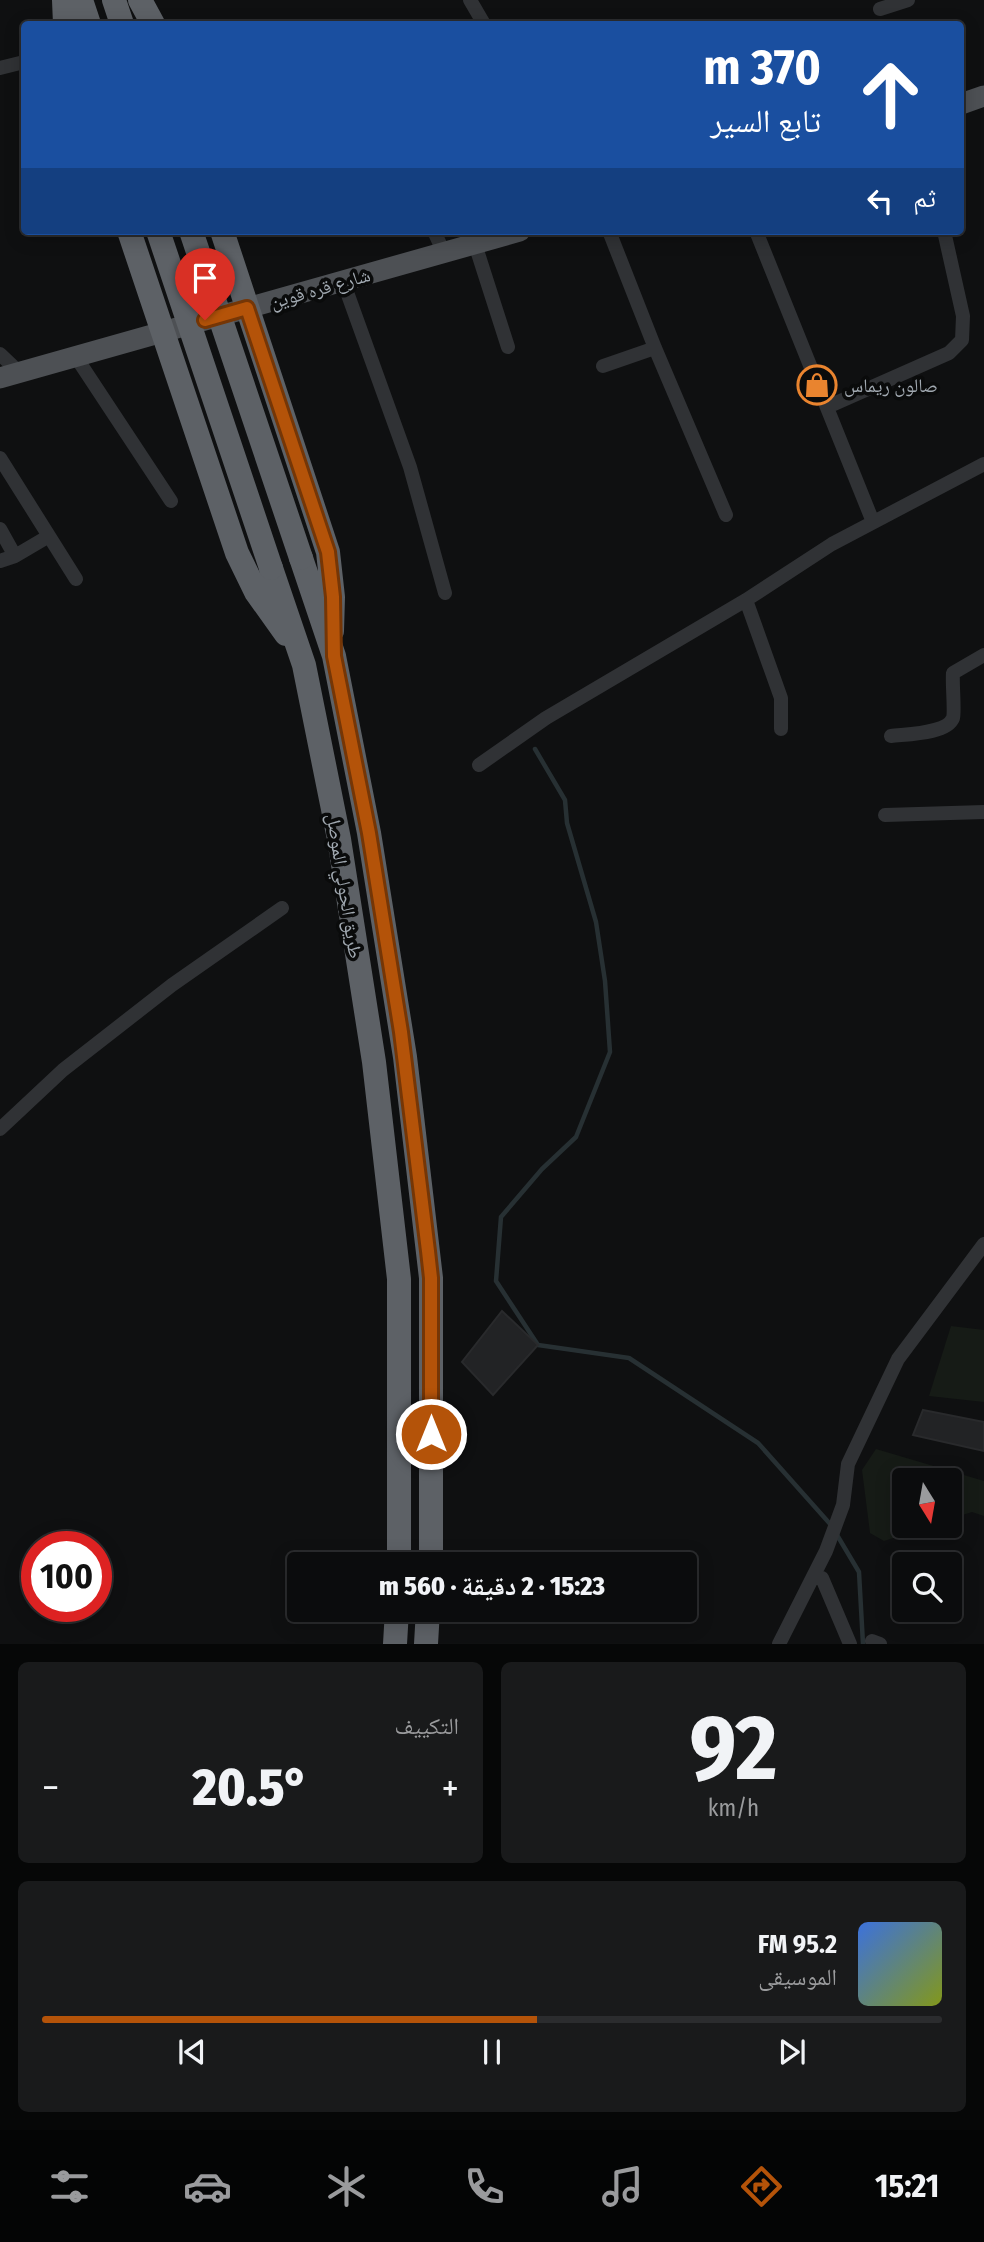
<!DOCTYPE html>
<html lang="ar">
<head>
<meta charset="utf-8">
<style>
	body { margin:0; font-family:"Fira Sans Condensed","Noto Naskh Arabic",sans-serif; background:#191a1b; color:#f1f3f6; direction:rtl; height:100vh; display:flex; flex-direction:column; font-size:26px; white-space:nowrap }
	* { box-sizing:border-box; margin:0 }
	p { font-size:23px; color:#9a9b9d }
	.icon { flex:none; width:38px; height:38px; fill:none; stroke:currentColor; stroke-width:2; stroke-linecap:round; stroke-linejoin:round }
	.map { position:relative; height:1644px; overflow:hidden; direction:ltr }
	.drawer { display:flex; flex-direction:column; gap:18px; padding:18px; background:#060707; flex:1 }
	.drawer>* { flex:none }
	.hud { position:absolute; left:21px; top:21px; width:943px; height:214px; border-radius:7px; box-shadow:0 4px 18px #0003,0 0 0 2px #2b2c2e; direction:rtl; background:#1a4fa0; color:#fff; overflow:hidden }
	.needle { width:46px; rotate:169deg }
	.fabs { position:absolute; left:892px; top:1468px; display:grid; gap:14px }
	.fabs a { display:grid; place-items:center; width:70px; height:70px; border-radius:7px; background:#0b0c0d; box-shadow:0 4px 18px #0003,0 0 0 2px #2b2c2e; font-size:35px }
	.speed { position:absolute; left:21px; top:1531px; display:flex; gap:14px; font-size:35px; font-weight:700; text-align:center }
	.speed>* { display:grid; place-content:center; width:91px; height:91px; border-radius:50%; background:#0b0c0d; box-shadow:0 4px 18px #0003,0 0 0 2px #2b2c2e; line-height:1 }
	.speed .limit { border:10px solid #d22; background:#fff; color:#111 }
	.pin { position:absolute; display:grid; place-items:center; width:60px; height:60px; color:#fff; margin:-72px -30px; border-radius:50% 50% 50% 0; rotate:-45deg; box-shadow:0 0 7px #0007 }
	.pin .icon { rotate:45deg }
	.me { position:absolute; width:77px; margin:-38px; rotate:0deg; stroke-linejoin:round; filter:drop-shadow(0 0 5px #0008) }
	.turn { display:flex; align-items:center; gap:24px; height:147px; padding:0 28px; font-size:32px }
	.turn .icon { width:91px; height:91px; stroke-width:2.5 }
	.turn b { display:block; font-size:49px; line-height:60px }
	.then { display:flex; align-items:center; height:66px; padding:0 28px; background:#0003; gap:14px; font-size:26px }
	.big { font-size:52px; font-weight:800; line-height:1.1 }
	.drawer .widget { flex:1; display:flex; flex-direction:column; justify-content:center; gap:10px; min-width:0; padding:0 24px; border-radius:10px; background:#191a1b }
	.drawer .dial { align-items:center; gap:0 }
	.dial b { font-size:91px; line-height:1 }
	.song { display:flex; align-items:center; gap:21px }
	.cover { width:84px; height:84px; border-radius:10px; background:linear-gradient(135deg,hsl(220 70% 55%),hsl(70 70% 35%)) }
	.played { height:7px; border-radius:4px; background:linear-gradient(90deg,#b45309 55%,#2b2c2e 55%) }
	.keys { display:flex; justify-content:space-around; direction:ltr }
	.heat { display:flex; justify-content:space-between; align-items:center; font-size:38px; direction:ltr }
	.drawer .tiles { flex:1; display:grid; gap:18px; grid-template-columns:1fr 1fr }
	.widget:last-child { grid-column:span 2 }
	.trip { position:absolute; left:287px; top:1552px; width:410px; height:70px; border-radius:7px; background:#0b0c0d; box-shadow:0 4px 18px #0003,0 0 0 2px #2b2c2e; font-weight:800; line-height:70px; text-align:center; direction:rtl }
	.tab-bar { display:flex; height:112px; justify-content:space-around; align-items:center; background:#040505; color:#9a9b9d }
	.tab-bar .icon { width:49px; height:49px }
	.tab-bar .on { color:#b45309 }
	.tab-bar b { font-size:32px; color:#f1f3f6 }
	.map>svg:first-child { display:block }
	.green { fill:#161b16 }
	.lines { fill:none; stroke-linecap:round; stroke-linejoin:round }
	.stream { stroke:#273033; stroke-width:4.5 }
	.building { fill:#222325; stroke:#292a2c; stroke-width:2 }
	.minor { stroke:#303235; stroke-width:14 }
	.primary { stroke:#4d5054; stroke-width:21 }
	.motorway { stroke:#5d6166; stroke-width:24 }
	.motorway-bridge { stroke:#5d6166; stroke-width:24 }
	.route-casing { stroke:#753606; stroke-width:18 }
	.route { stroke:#b45309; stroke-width:12 }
	.labels { text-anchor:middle; stroke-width:7; stroke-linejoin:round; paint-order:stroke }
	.street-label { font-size:19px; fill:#a1a9b1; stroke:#0a0b0b }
	.poi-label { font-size:19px; fill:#a1a9b1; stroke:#0a0b0b; text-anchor:start }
</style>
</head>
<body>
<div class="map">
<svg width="984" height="1644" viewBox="0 0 984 1644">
	<rect width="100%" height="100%" fill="#0f1011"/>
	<!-- green -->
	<path class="green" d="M951 1326 984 1330V1402L929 1396Z
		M876 1449 984 1481V1516L972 1512 950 1519V1480H905V1526H930L884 1541 870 1533 862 1470Z"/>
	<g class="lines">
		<!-- stream -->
		<path class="stream" d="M535 749 565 800 567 823 596 922 605 981 610 1052 576 1137 542 1169 501 1217 496 1281 538 1345 629 1358 758 1443 831 1525
			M837 1535 859 1572 863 1644"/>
	</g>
	<!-- building -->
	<path class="building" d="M502 1311 538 1345 493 1395 462 1362Z
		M923 1410 984 1422V1451L913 1435Z"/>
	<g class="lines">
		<!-- minor -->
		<path class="minor" d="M470 0 484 24
			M880 9 908 0
			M0 68 24 62
			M434 231 444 253
			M609 231 655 348 726 515
			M756 231 873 522
			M475 244 508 347
			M343 281 410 467 445 593
			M0 354 20 373
			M76 357 171 501
			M603 366 655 348
			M827 407 949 353 962 340 963 316 944 231
			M0 458 76 579
			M0 529 15 556 49 536
			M0 561 15 556
			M746 600 781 698V729
			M891 736C906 734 947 734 953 718 955 712 952 683 953 673L984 655
			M479 765 546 718 746 600 832 544 984 464
			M885 815 984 812
			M0 1129 63 1070 172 985 282 908
			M822 1578 850 1644
			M872 1641 880 1644
			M779 1644 826 1551 843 1505 848 1464 898 1359 984 1244"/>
		<!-- primary -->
		<path class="primary" d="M961 104 984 96
			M0 378 520 231"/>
		<!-- motorway -->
		<path class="motorway" d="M64 0 65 24
			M81 0 89 24
			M114 0 122 24
			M140 0 153 24
			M129 231 237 553 256 592 286 634
			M222 231 328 552 333 597 332 631
			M301 558 334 656 369 833 405 1057 431 1278V1564
			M271 568 304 665 339 839 374 1062 399 1279V1564
			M395 1644 397 1610
			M426 1644 428 1610"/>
		<!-- motorway-bridge -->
		<path class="motorway-bridge" d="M158 231 271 568
			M191 231 301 558"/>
	</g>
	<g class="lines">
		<!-- route casing -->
		<g class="route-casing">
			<path id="route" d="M205 320 247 308 328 552 333 597 334 656 369 833 401 1032 428 1251 431 1278V1434"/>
		</g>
		<!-- route -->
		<use href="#route" class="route"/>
	</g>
	<!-- icons -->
	<defs>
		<g id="shop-ring" transform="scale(2.0125)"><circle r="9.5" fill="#0a0b0b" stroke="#e9842f" stroke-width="1.5"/><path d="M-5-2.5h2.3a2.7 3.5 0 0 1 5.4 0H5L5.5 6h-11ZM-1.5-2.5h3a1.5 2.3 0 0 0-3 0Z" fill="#e9842f"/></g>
	</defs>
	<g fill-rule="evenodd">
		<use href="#shop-ring" x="817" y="385"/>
	</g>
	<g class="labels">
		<!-- street labels -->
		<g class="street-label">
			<text transform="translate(320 288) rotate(-16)" y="7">شارع قره قوين</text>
			<text transform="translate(345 886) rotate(81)" y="7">طريق الحولي الموصل</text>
		</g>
		<!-- poi labels -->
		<g class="poi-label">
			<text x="844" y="392">صالون ريماس</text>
		</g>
	</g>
</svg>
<div class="fabs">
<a><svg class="needle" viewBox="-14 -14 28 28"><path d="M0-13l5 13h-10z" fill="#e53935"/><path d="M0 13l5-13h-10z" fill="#9a9b9d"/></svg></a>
<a><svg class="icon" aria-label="search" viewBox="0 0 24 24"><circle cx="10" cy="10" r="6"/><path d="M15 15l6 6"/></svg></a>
</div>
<div class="speed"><div class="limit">100</div></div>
<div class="pin" style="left:205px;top:320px;background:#d93025"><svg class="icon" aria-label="arrive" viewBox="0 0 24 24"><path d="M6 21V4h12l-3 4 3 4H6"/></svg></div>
<svg class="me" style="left:431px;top:1434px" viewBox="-20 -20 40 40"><circle r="17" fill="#b45309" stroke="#fff" stroke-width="3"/><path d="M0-11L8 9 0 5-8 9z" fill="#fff"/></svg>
<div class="trip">15:23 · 2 دقيقة · 560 m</div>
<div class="hud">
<div class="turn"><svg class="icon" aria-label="ahead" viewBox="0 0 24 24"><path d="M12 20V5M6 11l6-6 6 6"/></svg><div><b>370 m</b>تابع السير</div></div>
<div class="then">ثم<svg class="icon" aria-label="left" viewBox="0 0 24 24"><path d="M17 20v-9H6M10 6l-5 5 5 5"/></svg></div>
</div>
</div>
<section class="drawer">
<div class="tiles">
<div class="widget dial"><b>92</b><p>km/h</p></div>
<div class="widget"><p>التكييف</p>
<div class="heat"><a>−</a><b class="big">20.5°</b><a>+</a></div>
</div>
<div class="widget">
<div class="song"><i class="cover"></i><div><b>95.2 FM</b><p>الموسيقى</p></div></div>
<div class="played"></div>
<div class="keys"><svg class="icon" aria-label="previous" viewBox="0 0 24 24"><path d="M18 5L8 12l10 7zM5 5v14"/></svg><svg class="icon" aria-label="pause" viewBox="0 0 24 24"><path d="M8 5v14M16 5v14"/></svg><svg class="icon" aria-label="next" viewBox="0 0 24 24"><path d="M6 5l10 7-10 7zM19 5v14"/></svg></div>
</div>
</div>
</section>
<nav class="tab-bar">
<b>15:21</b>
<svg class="icon on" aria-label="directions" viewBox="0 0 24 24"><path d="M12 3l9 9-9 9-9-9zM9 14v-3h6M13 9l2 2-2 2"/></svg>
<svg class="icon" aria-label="music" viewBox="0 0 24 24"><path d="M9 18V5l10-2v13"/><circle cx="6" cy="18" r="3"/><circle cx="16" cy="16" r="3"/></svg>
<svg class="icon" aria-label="phone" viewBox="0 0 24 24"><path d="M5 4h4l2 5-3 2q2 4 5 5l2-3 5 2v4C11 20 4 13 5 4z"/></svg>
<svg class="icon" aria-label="climate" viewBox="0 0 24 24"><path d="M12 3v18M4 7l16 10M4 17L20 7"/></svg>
<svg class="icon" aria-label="car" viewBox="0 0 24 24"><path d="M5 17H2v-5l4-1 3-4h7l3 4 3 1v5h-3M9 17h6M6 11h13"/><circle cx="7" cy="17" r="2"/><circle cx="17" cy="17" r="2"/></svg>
<svg class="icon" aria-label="filters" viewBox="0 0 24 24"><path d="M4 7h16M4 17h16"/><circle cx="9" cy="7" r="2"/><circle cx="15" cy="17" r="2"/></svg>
</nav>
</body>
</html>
